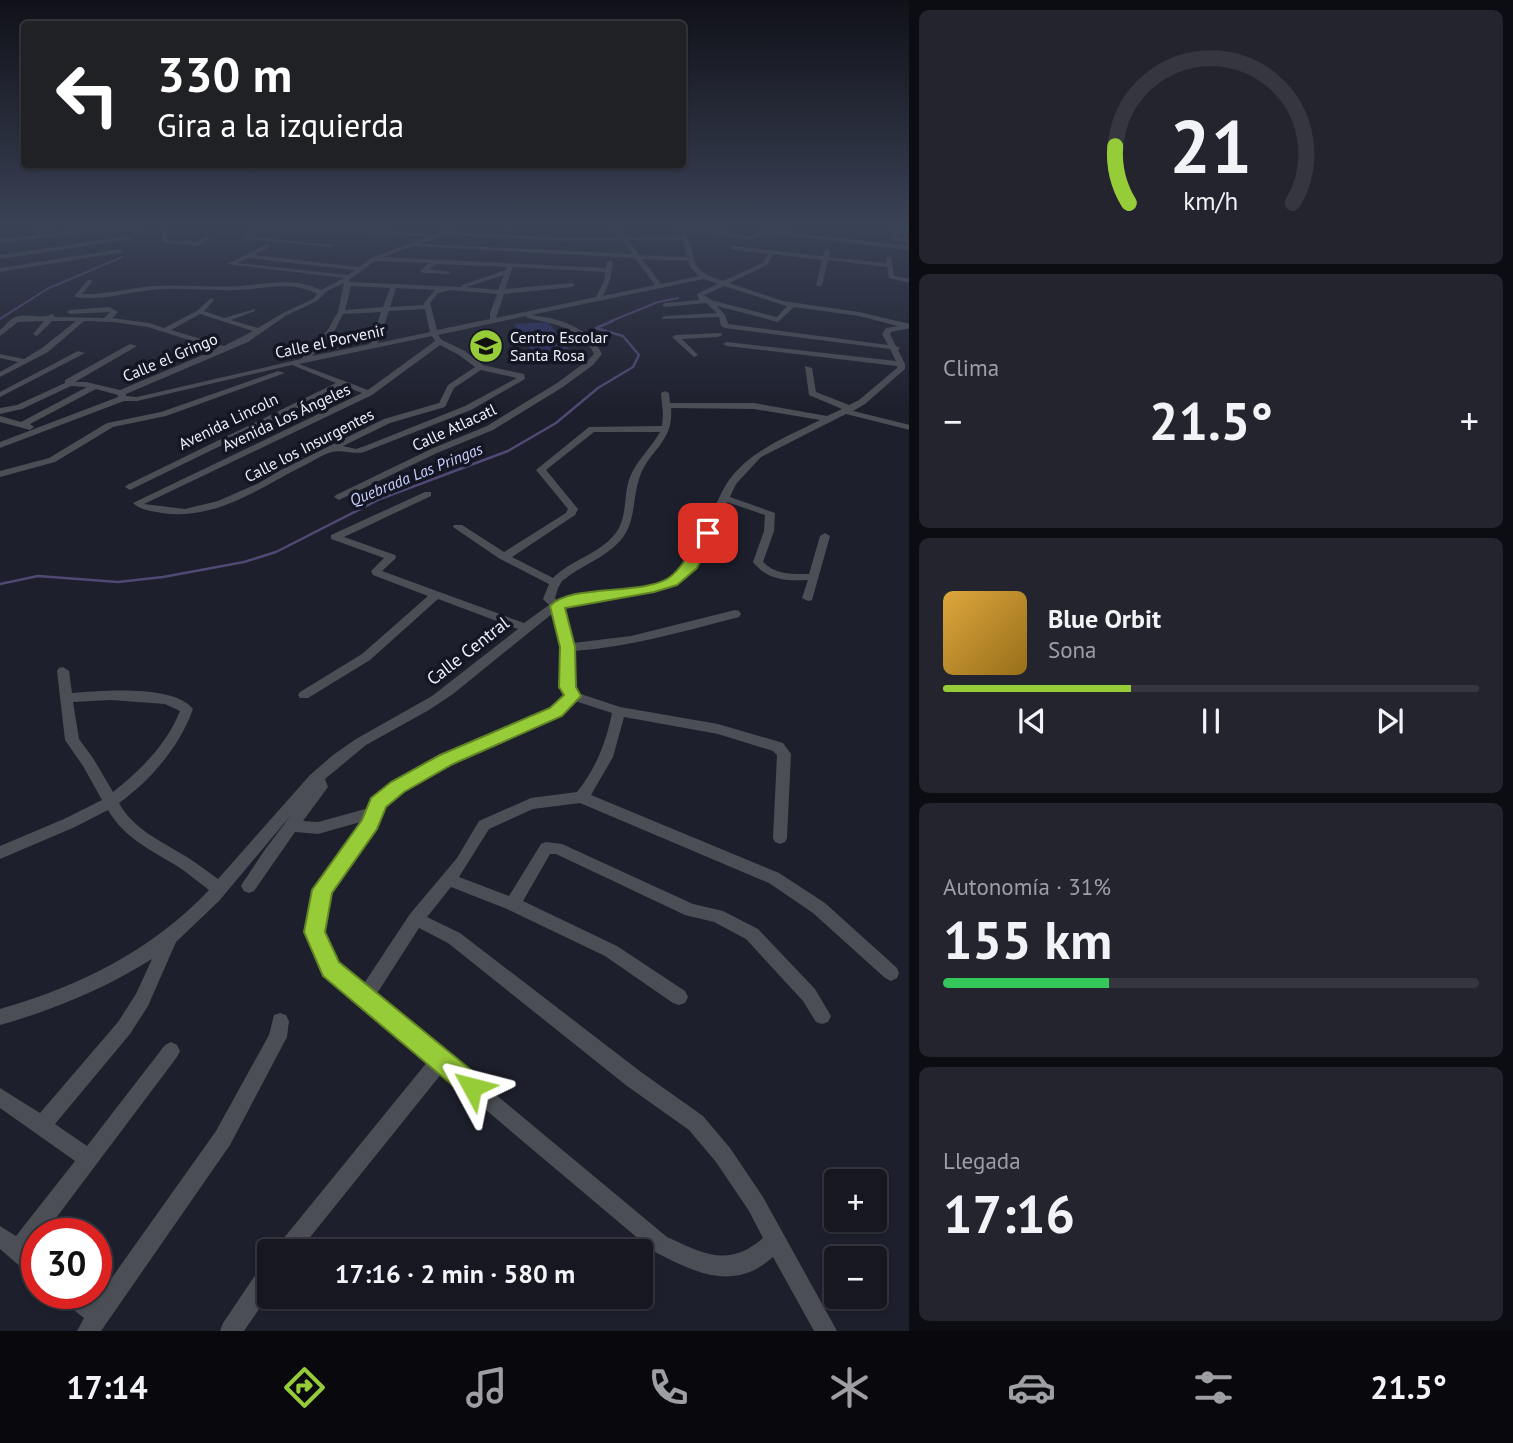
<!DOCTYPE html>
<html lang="es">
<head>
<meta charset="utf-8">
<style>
	body { margin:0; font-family:"PT Sans",sans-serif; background:#23242e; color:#f1f3f6; height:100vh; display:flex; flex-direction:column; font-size:26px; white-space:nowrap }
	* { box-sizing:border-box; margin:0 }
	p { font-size:23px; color:#9e9fa5 }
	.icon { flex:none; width:38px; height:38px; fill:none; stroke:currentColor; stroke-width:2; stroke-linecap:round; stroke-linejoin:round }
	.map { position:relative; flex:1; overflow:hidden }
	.sheet { display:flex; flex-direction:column; gap:10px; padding:10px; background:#0c0d12; width:604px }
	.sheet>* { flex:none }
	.banner { position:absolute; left:21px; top:21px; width:665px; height:147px; border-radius:7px; box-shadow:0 2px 5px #0004,0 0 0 2px #35363f; background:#202124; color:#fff; overflow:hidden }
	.tools { position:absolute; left:824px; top:1169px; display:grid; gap:14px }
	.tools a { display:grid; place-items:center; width:63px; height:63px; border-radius:7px; background:#161721; box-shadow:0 2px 5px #0004,0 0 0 2px #35363f; font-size:35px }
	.speed { position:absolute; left:21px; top:1218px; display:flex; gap:14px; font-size:35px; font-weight:700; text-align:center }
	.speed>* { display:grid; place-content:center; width:91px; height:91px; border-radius:50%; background:#161721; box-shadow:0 2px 5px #0004,0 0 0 2px #35363f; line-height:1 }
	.speed .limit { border:10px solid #d22; background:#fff; color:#111 }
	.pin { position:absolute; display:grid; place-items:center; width:60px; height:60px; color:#fff; margin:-30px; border-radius:14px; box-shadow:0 4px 10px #0006 }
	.me { position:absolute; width:77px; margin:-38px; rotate:308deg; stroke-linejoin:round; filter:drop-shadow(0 0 5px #0008) }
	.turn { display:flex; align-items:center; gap:24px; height:147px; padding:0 21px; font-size:32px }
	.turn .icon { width:91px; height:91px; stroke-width:2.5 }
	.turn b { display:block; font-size:49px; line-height:60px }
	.big { font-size:52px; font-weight:600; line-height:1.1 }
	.sheet .tile { flex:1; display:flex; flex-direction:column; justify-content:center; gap:10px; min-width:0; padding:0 24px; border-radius:10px; background:#23242e }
	.sheet .dial { align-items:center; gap:0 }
	.dial svg { height:182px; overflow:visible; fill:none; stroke:#35363f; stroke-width:7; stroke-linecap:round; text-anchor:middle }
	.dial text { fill:#f1f3f6; stroke:none }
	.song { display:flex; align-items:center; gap:21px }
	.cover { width:84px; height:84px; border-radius:10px; background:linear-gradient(135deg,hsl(40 70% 55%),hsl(40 70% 35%)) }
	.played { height:7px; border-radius:4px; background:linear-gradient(90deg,#97cc39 35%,#35363f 35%) }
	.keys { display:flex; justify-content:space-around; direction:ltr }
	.heat { display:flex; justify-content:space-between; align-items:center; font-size:38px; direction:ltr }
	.charge { height:10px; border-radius:5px; background:linear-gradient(90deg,#34c759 31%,#35363f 0) }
	.trip { position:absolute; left:257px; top:1239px; width:396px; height:70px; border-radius:7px; background:#161721; box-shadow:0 2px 5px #0004,0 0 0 2px #35363f; font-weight:600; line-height:70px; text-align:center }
	.menu { display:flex; height:112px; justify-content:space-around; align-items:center; background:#09090d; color:#9e9fa5 }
	.menu .icon { width:49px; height:49px }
	.menu .active { color:#97cc39 }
	.menu b { font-size:32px; color:#f1f3f6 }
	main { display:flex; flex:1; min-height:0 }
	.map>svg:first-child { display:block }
	.green { fill:#2c2f62 }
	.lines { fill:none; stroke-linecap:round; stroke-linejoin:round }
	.stream-far1 { stroke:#4f4973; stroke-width:2 }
	.stream { stroke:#4f4973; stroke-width:2.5 }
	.minor { fill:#4c4e55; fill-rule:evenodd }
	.tertiary { fill:#4c4e55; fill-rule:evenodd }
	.route { fill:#97cc39; stroke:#628525; stroke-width:2 }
	.labels { text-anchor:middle; stroke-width:7; stroke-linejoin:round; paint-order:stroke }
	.far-poi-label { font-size:16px; fill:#eef0f9; stroke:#141623; text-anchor:start }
	.far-street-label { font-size:16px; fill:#eef0f9; stroke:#141623 }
	.far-water-label { font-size:16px; font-style:italic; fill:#c9d1fe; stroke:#141623 }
	.street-label { font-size:18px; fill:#eef0f9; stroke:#141623 }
</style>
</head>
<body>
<main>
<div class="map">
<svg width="910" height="1331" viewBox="0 0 910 1331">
	<rect width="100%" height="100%" fill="#1d1f2c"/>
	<!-- green -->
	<path class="green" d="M548 322 569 349 533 352 514 324Z"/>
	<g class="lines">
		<!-- stream-far1 -->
		<path class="stream-far1" d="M0 319 47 289 122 257
			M609 322 658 302 678 298"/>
		<!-- stream -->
		<path class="stream" d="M0 584 38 576 118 582 163 577 244 562 276 552 380 499 508 451 556 423 598 388 633 367 639 355 623 336 596 328 613 321"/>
		<!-- minor -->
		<path class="minor" d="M47 225H53L39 237H35V235Z
			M162 225H168L167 240 196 242 206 237 211 238 197 246 162 242Z
			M254 225H282L426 234 428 237 443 232 450 225H456L450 232 559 237H620L611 225H617L626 237 682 236 673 225H679L750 236 761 231 773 230 910 246V250L773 234H764L751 240 682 229C703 256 680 267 723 281L763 263 768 254 730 249 732 246 823 256 824 251 827 249 830 251 829 257 886 263 887 257H891L894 276 910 279V283L889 278 887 267 828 260 822 285 819 287 816 285 822 260 773 254 767 265 729 283 783 301 859 312 910 324V328L891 332 890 334 896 346 900 348 898 350 905 364V369L865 404 853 411 910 425V430L846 414 761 457 736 484 730 497 775 513 774 531 763 562C776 575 792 574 809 574L820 536 825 533 830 536 812 600 808 601 802 598 808 580C786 581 767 580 753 562L764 531 765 515 727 502C719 520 707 552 696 566 680 588 647 593 622 596 602 598 581 599 563 607L573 643 631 636 735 610 739 611 741 614 739 617C685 631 630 647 574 651V687L578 693 620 707 718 724 783 743 791 754 787 838 785 842 780 844 775 842 773 838 777 755 773 751 718 734 624 717 613 757 591 795 779 873 825 903 897 968 899 973 897 978 891 981 885 978 813 913 769 883 580 803 533 809 489 829 459 877 509 896 541 844 546 842 562 844 693 904 723 911 758 929 815 989 831 1016 828 1022 822 1024 816 1022 803 1001 746 939 714 922 685 915 556 854H550L523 901 617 946 685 991 688 997 685 1003 679 1005 673 1003 605 956 507 909 451 887 427 917 460 933 641 1072 703 1116 730 1148 763 1197 837 1331H814L773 1257C733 1293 694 1272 653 1251L442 1073 299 1251H276L279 1244 428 1061 325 974 306 932 316 885 364 821 318 834 295 832 254 891 249 893 244 891 241 886 244 881 264 851 291 815 219 901 176 942 148 1006 130 1034 55 1124 87 1146 165 1045 171 1042 177 1045 180 1051 177 1057 44 1234H37V1243L33 1249 37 1252V1277L29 1274 0 1249V1226L16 1236 75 1161 0 1108V1088L40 1113 118 1022 136 994 152 959C104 989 53 1010 0 1025V1009C80 986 151 951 209 890 198 882 188 873 177 866 151 850 124 838 108 810L75 827 0 859V846L64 819 102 800 83 766 65 740 57 671 59 668 63 667 69 671 72 693C102 691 173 684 193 709 180 746 151 780 119 803 134 830 161 841 187 857 198 864 208 872 218 879L310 775 333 755 356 739 432 696 518 629 438 599 370 660 308 698H300L298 695 300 692 362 654 428 596 373 575 371 571 384 558 331 539V535L425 492H431V496L344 537 395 555 396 557 395 559 382 571 524 623 549 605 543 599 549 584 500 559 453 527 454 525H462L504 552 566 513 568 509 536 470 589 427 662 426 663 414 661 393 665 391 669 393 670 403H754L827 416 842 409 809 395 805 366 812 368 816 392 849 405 859 400 897 368V366L727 346 723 344 727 342 896 361 890 349 725 328 721 326 719 317 663 319 661 318 665 316 717 313 706 303 665 307 662 305 665 303 699 300 697 294 718 284 704 279 531 315C558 318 590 327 602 354L593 365 563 387 493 430 437 453 339 500 334 497 336 495 431 449 487 426 557 383 587 361 594 354C583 328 551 323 527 318L526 316 438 335 442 340 465 351 483 365 524 374 525 379 471 410 364 452C353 455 342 449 332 452 323 454 312 462 303 466 259 488 215 521 162 513 151 511 140 510 133 503L362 393 343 386 130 490 125 487 127 485 336 383 292 365 137 401H124L0 448V442L118 397V395L96 389 30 424 34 427 30 430 0 422V416L21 422 87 387 71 386 22 409 0 414V408L17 405 65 383V380L130 344 137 346 75 382H86L120 390 217 349 148 327 113 322 84 321 48 352 0 377V372L18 362 0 358V354L24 359 42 348 76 321H52L37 336 33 334 44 321 18 322 0 336V330C4 327 8 321 13 318 25 312 41 320 52 314L55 317 104 318 110 312 70 314 67 312 70 310 109 307 118 312 112 318 149 323 164 328 197 311 211 298 214 300 204 311 224 318 255 309V311L231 320 258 328 283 313 313 299 317 294C291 280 265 289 237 290 208 291 179 287 150 290 125 293 100 301 75 297V295L88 280 93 281 82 294C106 295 129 288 153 286 182 284 211 288 240 286 268 284 295 277 321 290L344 278 227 264 268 244 270 247 254 255 359 267 371 258 427 237 269 227 253 237 334 245 331 247 245 239V237L261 227ZM446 235 559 241 622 240 633 254 419 244ZM628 240H683L687 257 639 255ZM413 246 635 258 655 285 603 296 610 281 613 262 610 260 607 262 606 268 383 257ZM248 258 355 270 348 275 237 263ZM642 259 688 261 690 267 699 276 661 284ZM375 261 429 263 420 271 423 273 448 274 451 272 429 269 437 264 507 267 506 270 462 285 461 287 350 282 349 280ZM513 267 605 272 604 281 596 297 496 318 504 294 572 287 575 285 572 283 505 289ZM504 275 498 290 466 287ZM344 283 338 312 327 331 301 359 137 397 126 396V394L248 342 287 315 317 301 327 291ZM351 286 390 288 383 307 345 310ZM724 286 780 304 787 306 777 317 711 300 704 295ZM396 288 437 290 434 291 424 303V305L390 307ZM450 290 497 294 490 313V319L437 330 430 303 438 293ZM717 306 778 322 794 307 859 316 898 326 886 328 882 334 888 345 728 324 725 315ZM425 309 430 332 378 343 389 311ZM381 312 370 344 312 356 333 334 343 314ZM200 314 253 331 224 346 171 330ZM432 336 435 341 368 390 299 364ZM440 345 459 355 475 367 448 385 439 403 384 419 279 471 259 483 218 501 185 509 144 504 372 395ZM481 370 517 378 465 406 365 446 356 449 343 446 390 423 445 407 454 388ZM671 408 754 409 820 420C787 437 748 451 727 483 711 508 699 560 673 575 639 596 595 586 558 601L555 598 558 588 562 581C580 566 605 558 620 541 636 523 632 501 639 479 648 450 674 443 671 408ZM594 432H660C651 448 637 460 630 477 623 495 628 518 615 534 599 554 571 560 553 578L512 557 575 515 578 509 546 470ZM553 613 562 647V687L566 695C561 700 556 706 550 709 511 731 385 768 369 808L318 822 303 821 328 787 325 779 366 745 429 710 453 694ZM111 700 165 704 180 711C167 744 140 771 113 792L93 758 79 739 73 702ZM575 701 612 713C606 743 596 768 577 792L531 798 479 821 457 858 410 914 363 985 337 964 322 932 329 892 375 828 384 806 403 791 452 763 561 715ZM419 928 448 943 627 1086 689 1130 716 1162 749 1211 763 1238C729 1268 704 1254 667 1237L376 995Z
			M896 229 910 230V234L898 233 897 238 910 240V244L892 240 893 231Z
			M129 236 131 239 0 259V255Z
			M121 249 123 252 0 272V268Z
			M721 333 722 335 718 337 682 339 698 355 694 357 672 337 676 335Z
			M78 351 85 353 0 397V392Z
			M278 371 285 373 166 416 113 427 55 462 0 477V471L49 458 107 423 161 412Z
			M280 1013 286 1015 289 1021 287 1037 230 1145 101 1331H77L84 1318 62 1301 59 1293H88L96 1300 216 1131 269 1035 274 1015Z
			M270 1263V1293L244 1331H220L223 1323 262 1265Z"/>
		<!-- tertiary -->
		<path class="tertiary" d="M129 225H153L0 243V239Z"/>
	</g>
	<!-- sky -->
	<linearGradient id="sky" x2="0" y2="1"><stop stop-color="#101118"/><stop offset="0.55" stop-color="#3a4256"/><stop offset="1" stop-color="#3a4256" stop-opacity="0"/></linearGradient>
	<rect width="910" height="411" fill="url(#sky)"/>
	<!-- route -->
	<path class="route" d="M708 529 714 533 697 568 677 585 654 592 565 608 575 647 576 687 581 696 562 716 453 764 404 792 386 807 377 829 332 893 325 932 339 962 481 1078 484 1087 481 1095 472 1099 464 1095 323 976 304 932 312 890 362 820 371 798 391 782 440 755 550 708 564 695 559 687 560 647 550 606C570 584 639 595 667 579 686 568 697 533 708 529Z"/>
	<!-- icons -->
	<defs>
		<g id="school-disc" transform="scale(1.75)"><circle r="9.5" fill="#97cc39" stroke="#141623"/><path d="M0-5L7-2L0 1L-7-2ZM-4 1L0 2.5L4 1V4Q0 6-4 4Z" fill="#111"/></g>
	</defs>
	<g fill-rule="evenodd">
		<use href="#school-disc" x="486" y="346"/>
	</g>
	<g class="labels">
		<!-- far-poi labels -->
		<g class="far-poi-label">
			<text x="510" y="343">Centro Escolar<tspan x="510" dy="18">Santa Rosa</tspan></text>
		</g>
		<!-- far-street labels -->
		<g class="far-street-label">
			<text transform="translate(330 341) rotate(-12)" y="6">Calle el Porvenir</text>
			<text transform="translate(170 357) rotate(-23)" y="6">Calle el Gringo</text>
			<text transform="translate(286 417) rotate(-25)" y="6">Avenida Los Ángeles</text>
			<text transform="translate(228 421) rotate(-26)" y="6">Avenida Lincoln</text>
			<text transform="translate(454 427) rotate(-25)" y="6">Calle Atlacatl</text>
			<text transform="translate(309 445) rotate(-27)" y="6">Calle los Insurgentes</text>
		</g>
		<!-- far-water labels -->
		<g class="far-water-label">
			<text transform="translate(416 474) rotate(-22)" y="6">Quebrada Las Pringas</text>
		</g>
		<!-- street labels -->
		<g class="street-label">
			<text transform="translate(468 651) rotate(-38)" y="6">Calle Central</text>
		</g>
	</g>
</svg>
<div class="tools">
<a>+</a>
<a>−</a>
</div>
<div class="speed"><div class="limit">30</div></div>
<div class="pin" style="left:708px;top:533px;background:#d93025"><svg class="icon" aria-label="arrive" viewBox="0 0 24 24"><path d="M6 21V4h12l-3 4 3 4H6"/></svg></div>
<svg class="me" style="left:472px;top:1087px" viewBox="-20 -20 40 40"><path d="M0-17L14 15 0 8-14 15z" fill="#97cc39" stroke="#fff" stroke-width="4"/></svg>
<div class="trip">17:16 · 2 min · 580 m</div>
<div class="banner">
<div class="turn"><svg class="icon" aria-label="left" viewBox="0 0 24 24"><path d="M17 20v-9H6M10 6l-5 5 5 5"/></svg><div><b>330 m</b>Gira a la izquierda</div></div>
</div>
</div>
<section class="sheet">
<div class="tile dial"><svg viewBox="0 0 100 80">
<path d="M14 69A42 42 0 1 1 86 69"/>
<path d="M14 69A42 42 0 0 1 8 44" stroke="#97cc39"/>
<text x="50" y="56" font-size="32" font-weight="700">21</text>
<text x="50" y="72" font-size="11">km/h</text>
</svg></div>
<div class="tile"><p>Clima</p>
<div class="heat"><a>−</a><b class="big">21.5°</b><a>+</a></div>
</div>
<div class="tile">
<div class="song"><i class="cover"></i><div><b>Blue Orbit</b><p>Sona</p></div></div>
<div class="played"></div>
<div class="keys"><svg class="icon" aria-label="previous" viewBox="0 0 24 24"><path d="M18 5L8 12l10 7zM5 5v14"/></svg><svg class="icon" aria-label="pause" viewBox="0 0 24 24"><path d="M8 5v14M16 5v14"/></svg><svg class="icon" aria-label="next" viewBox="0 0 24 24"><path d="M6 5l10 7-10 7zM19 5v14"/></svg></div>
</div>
<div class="tile"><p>Autonomía · 31%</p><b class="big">155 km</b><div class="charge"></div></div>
<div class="tile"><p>Llegada</p><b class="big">17:16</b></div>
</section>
</main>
<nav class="menu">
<b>17:14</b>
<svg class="icon active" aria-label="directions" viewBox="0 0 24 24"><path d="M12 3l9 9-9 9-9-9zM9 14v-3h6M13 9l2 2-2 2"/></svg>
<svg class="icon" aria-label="music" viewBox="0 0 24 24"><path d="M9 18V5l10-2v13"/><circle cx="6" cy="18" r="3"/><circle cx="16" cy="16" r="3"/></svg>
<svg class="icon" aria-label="phone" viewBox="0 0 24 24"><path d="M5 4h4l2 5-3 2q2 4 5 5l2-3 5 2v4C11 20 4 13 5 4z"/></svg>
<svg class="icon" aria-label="climate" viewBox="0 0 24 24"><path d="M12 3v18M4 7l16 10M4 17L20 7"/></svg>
<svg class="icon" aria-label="car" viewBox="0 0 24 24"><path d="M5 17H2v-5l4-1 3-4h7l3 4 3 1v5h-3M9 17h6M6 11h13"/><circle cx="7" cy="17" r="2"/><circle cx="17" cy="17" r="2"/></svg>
<svg class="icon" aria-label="filters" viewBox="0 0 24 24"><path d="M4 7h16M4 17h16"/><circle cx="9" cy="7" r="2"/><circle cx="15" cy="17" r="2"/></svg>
<b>21.5°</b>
</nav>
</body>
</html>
